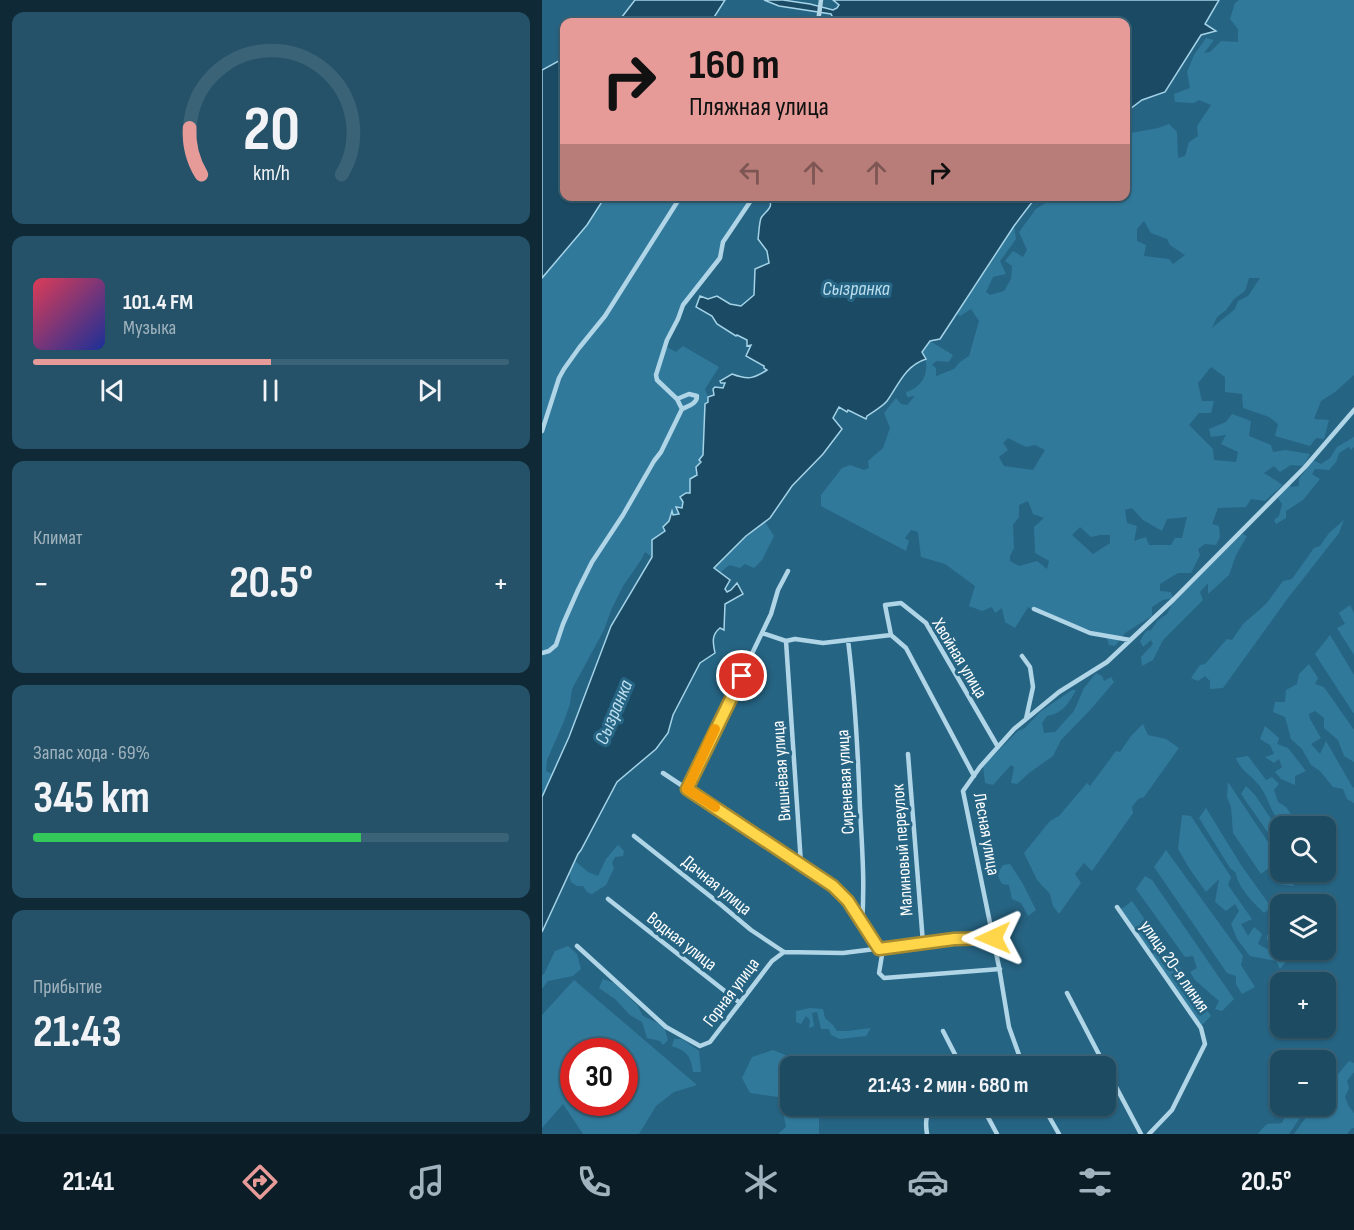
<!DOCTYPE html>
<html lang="ru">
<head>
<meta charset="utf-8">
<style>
	body { margin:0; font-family:"Sofia Sans Condensed",sans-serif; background:#255268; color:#f1f3f6; height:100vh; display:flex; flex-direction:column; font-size:22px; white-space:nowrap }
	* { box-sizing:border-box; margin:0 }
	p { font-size:20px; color:#a0b3be }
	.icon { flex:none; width:33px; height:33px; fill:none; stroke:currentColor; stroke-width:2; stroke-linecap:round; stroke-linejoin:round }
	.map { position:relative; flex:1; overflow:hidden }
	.sheet { display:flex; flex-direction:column; gap:12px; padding:12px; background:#0f2936; width:542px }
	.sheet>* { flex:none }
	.banner { position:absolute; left:18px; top:18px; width:570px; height:183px; border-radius:12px; box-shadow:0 2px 4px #0004,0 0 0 2px #3a6377; background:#e69b98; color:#111; overflow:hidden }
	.buttons { position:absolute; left:728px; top:816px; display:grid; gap:12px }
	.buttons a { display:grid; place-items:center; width:66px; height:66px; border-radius:12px; background:#1c4b62; box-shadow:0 2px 4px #0004,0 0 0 2px #3a6377; font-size:30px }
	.speed { position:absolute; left:18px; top:1038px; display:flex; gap:12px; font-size:30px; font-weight:700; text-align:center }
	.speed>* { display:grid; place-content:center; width:78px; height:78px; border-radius:50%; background:#1c4b62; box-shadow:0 2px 4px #0004,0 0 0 2px #3a6377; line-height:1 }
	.speed .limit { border:9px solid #d22; background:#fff; color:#111 }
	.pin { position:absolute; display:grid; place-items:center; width:51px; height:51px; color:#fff; margin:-26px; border:3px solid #fff; border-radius:50%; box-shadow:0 2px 6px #0007 }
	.me { position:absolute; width:66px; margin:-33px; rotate:269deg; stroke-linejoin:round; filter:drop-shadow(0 0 4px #0008) }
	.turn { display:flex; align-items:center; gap:21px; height:126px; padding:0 30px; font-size:27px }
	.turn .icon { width:78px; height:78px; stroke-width:2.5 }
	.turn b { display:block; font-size:42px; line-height:51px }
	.lanes { display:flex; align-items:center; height:57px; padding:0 30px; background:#0003; justify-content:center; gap:30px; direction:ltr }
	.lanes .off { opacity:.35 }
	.big { font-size:45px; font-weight:700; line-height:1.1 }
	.sheet .widget { flex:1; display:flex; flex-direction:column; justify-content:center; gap:9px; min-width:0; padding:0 21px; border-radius:12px; background:#255268 }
	.sheet .dial { align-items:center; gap:0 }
	.dial svg { height:156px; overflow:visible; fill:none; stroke:#3a6377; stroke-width:7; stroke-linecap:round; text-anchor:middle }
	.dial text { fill:#f1f3f6; stroke:none }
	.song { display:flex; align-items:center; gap:18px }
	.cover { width:72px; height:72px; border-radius:9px; background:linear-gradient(135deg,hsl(350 70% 55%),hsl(230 70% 35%)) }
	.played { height:6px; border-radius:3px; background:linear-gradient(90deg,#e69b98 50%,#3a6377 50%) }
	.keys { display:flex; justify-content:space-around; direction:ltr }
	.heat { display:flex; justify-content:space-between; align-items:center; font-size:33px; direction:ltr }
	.charge { height:9px; border-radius:4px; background:linear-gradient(90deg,#34c759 69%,#3a6377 0) }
	.trip { position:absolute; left:238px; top:1056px; width:336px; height:60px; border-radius:12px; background:#1c4b62; box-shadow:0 2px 4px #0004,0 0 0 2px #3a6377; font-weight:700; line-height:60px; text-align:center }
	.dock { display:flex; height:96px; justify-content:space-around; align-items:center; background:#0b1e27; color:#a0b3be }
	.dock .icon { width:42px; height:42px }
	.dock .current { color:#e69b98 }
	.dock b { font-size:27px; color:#f1f3f6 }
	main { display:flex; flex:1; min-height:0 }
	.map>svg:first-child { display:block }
	.green { fill:#31799b; fill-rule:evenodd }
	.water { fill:#1b4b64; stroke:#a4d3e8; stroke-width:1.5 }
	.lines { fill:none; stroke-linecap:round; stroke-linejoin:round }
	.street { stroke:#afd5e7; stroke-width:4.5 }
	.route-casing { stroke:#a68a30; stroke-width:15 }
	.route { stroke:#ffd54a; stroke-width:10 }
	.slow { stroke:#f59e0b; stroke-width:10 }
	.labels { text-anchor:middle; stroke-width:6; stroke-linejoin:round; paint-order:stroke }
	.street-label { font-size:18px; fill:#fff; stroke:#266483 }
	.water-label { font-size:20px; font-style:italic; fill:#bbdeef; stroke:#266483 }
</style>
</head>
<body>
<main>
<section class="sheet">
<div class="widget dial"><svg viewBox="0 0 100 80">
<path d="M14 69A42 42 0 1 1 86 69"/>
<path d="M14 69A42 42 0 0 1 8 45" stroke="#e69b98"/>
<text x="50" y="56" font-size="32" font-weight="700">20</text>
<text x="50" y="72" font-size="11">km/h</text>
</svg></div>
<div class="widget">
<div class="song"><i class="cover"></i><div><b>101.4 FM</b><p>Музыка</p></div></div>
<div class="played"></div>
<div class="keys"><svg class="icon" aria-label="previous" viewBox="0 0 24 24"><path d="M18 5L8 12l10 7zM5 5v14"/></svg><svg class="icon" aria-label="pause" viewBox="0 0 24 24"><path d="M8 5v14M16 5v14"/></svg><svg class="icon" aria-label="next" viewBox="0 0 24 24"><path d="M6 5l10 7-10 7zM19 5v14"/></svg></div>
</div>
<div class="widget"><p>Климат</p>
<div class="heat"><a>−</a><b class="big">20.5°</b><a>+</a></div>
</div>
<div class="widget"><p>Запас хода · 69%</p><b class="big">345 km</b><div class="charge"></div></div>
<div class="widget"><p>Прибытие</p><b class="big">21:43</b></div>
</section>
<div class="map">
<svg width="813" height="1134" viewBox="0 0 813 1134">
	<rect width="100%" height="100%" fill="#266483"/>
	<!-- green -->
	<path class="green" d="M697 0H812V375L793 392 779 401 772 419 787 420 782 439 774 438 768 446 733 436 736 424 727 417 701 408 700 394 683 392V377L669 367 656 383 660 401H672L669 413H657L647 425 671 449 672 460 694 462 696 452 679 444 684 435 669 437 667 429 684 422 690 414 709 421 707 436 729 445 731 452 743 450 768 454 761 466 749 465 738 472 732 466 722 473 741 485 723 501 709 499 704 507 676 508 670 524 677 526 678 537 674 545 663 544 656 549 658 555 649 573H636L618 584V591L629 592 631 598 621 600 610 607V616L583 633 573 646 567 645 564 635 498 614 486 607 473 628 463 622 460 608 453 613 450 607 440 611 427 606 433 586 403 564 379 557 376 532 369 530 363 538 367 541 364 551 279 506V495L300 468 308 465 322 470 327 468 326 461 341 448 348 428 342 413 354 398 359 404 365 405 373 396 365 397 364 392C382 387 390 368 380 352L388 341 411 355 407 362 394 361 390 365 394 368V376L412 369 418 362 427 356 437 321 429 309 418 316 415 314 472 226 474 239 458 261 464 274 451 277 444 292 448 295 462 291 469 279 470 266 463 261 471 251 481 257 485 250 477 232 494 209 513 197 584 196V134L616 128 627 124 635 132 636 158 643 156 647 142 656 136 655 126 669 105 657 100 652 103 633 102 632 94 648 88 645 72 652 55 664 38 672 40 662 53 668 52 679 41 696 42V29L688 19 693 3ZM602 221 609 233 625 239 628 245 643 255 631 264 627 259 602 256 604 245 595 241V229ZM707 278H718L706 296 696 301 693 309 670 328 675 317 684 310 692 299 703 291ZM466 438 484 447 493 445 503 450 491 470 462 466 457 457 466 450 461 443ZM486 501 491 514 502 518 492 527 493 553 507 561 505 569 495 561 477 566 468 561V556L472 548 471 525 477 517V505ZM590 508 601 520 620 531 625 519 645 517 640 538H633L629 545H607L604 537 592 541 595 526 585 523 583 510ZM538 527 549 537 558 535H568V543L551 554 530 535Z
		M63 197H212L181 242 178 258 141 305 123 346 134 352 141 346 177 367 163 389 166 397V402L163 404 161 455 156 475 148 494 141 502 140 508 135 507 137 514 131 515 124 526 123 531 110 540V557L103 552 99 560 81 586 70 608 62 630 30 689 28 704 22 721 5 760 4 771 10 774 1 795H0V278L45 225Z
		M812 437V447L809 450 807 447 797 453 794 462 787 470 773 469 770 474 778 479 761 500 744 511V518L734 524 732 520 737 516 740 504 736 498 747 483 749 487 757 486V479L771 460 779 464 788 458 795 447Z
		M802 520 797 533 746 598 681 688 668 689V681L663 676 656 681 649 678 658 665 663 664 685 639 690 640 701 624 724 604 741 581 750 579 772 548 778 546 787 533Z
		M223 522 232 536 220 560 212 568 203 564 198 568 187 565 178 573 172 568 204 536Z
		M700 534 705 536 694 555 687 575 666 594V583L658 592 661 600 621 640 611 660 600 666 599 657 611 644 609 640 601 647 598 641 604 631 609 630 616 620 625 614 630 604Z
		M808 605 812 613V655L795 628 803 624 797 613Z
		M788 635 812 675V714L773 654Z
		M767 664 776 678 773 684 782 687 812 730V762L802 756 796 740 782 728V718L773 711 767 714 768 719 779 738 769 744 778 754 784 741 811 788 812 787V803L805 799 801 789 791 787 778 771 769 765 760 749 749 739 743 717 731 712 733 702H743L744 690 755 684 757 674Z
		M554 673 560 676 562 681 569 677 572 682 549 709 519 740 511 756 487 773 475 784 469 783 472 767 469 765 451 785 443 783 441 766 476 731 483 728 498 712 530 690H534C527 703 520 714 505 716L500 723 502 733 513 732 532 711 542 688Z
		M601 724 606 735 624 739 637 748 602 797 596 799 590 807 591 813 550 871 542 863 533 874 539 883 517 914 511 906 508 894 495 880 482 853 508 821 517 816 545 783 548 786 574 751 578 752 589 736Z
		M723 726 737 738 735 744 746 748 764 771 753 776V785L739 779 733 772 740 767 737 759 732 763 723 757 732 754 728 745 718 739Z
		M706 756 724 780 730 777 737 784 732 790 736 802 744 807 756 824C750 827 743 827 738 822 728 812 726 795 716 784 708 774 699 771 694 758Z
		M686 782 738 860V872H745L752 886 736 884 737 877 728 867 719 874 691 833 689 807 685 797Z
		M704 786 713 795 738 832V850L699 794Z
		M664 808 699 865 729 907 722 913C712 903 696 888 694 873L688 868 657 818Z
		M640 815 649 816 689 877 686 885 710 919 699 924 706 936 712 927 720 934 716 944 727 950 736 945 725 940V935L738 936V950H753L738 969 734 961 708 956 695 939 689 924 697 911 693 904 684 911 673 902 677 879 664 892 647 868 636 849Z
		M76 845 82 851 81 856 73 857 70 863 72 868 64 885 50 894 45 892 41 886H35L29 882 27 873 33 861 46 872 56 876 64 859Z
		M624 850 701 956 699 965 713 987 700 994 694 984V976L685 973 612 867Z
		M468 864 481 884 494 910 486 916 479 903 470 899 467 885 460 884 455 874 461 865Z
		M603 876 610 880 692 999 680 1011 673 1009 677 1001 653 980 648 972 655 968 651 956 643 957 594 889Z
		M590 901 628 956 630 963 639 968 669 1016 658 1027 578 910Z
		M26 946 35 954 39 969 31 976 6 981 0 989V975L2 974 13 951Z
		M61 979 72 983 95 1005 101 1016 122 1026 126 1040 121 1045 118 1041 105 1038 100 1022 88 1015 73 999 57 988Z
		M32 980 155 1085 132 1092 114 1106 97 1134H41L21 1104 0 1128V1015ZM32 1052H82V1102H32Z
		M268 1008 281 1009 283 1018 291 1025 295 1031H305L329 1028 324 1036 298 1039 289 1035 287 1029H279L275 1012 270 1013 272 1026 267 1028 268 1020 264 1016 259 1024 254 1022V1011Z
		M132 1039H140L157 1051 159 1072H151C149 1056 145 1051 130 1046Z
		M231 1050 253 1059 251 1066H249V1106H274L277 1118V1134H236L244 1127 242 1117 243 1098 208 1093 200 1078 210 1057Z
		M807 1061 812 1063V1072L805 1081 807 1088 803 1097 806 1105 812 1113V1128H810L805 1134H752L772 1106H783V1090Z
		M750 1106H766L747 1134H716C727 1120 725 1125 740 1123L745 1111Z"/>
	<!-- water -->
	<path class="water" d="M93 0H183L169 22H76Z
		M222 0H241L268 4 291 10 295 8 297 5 291 0H677L663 24 674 31 659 35 623 92 600 100 584 112V22H290L292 20 289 14 237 6Z
		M22 58V196L63 197 45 225 0 278V70Z
		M226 197H494L472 226 398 339 388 341 380 352 384 359C363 366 357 384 345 401 340 407 332 411 325 416L324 419 306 410 305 412 297 407 291 418 300 429 281 454 250 486 228 518 204 536 172 568 188 580 183 589 185 592 189 590 195 583 201 594 183 604 182 630 178 628C169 635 171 643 173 653L158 663 131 715 126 733 114 749 75 782 39 850 36 854 0 932V797L27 737 69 626 110 557V540L123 531 121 527 127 521 130 511 131 515 137 514 134 507 140 508 141 502 138 497 144 493H148V479L155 475 154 467 159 462 157 460 161 455 163 404 166 402V397L172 395 171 389 173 387 181 388 183 383H179L178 381 190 374C206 380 211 379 225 370L222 368V366L204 356 209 345 205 346V340L195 335 194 336 175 324 170 316 154 307 158 296 166 299 175 296 188 304 199 306 212 295 213 269 227 263 225 251 216 239C217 233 217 224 219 218 224 210 233 208 226 197Z"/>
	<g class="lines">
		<!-- street -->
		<path class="street" d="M276 22 279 0
			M135 399 147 394 155 396C155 404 146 406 140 409
			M0 431 17 378 22 369 37 348 63 316 139 196
			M492 609 548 633 588 640
			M220 633 244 641 253 639 281 643 349 635
			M306 640C313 696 316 752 318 808 320 847 323 884 320 923
			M244 641 259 864
			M0 653 7 651 14 645 21 624 36 590 50 562 81 515 112 461 119 452 140 409 135 399 115 380 114 375 125 340 136 319 141 305 178 258 181 242 212 196
			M480 656 488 667 491 687 484 719
			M366 754 381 943
			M121 773 292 886 306 901 337 949
			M432 776 364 648 349 635 343 605 359 603 384 623 456 747
			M145 789 229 614 236 590 246 571
			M92 836 178 904 209 930 242 952
			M66 899 198 1003
			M575 907 659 1028 663 1044 630 1110 607 1134
			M35 946 124 1027 158 1046 168 1042 230 961 242 952
			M341 949 337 973 342 978 458 969
			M242 952 301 953 413 939 451 938
			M525 993 563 1066
			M401 1031 419 1066
			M481 1066 467 1027 457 967 421 791 438 767 472 729 517 692 565 662 632 599 763 467 813 409
			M564 1068 599 1134
			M440 1106 455 1134
			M501 1106 517 1134
			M385 1134C383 1121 383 1112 396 1106"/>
	</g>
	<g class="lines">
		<!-- route casing -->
		<g class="route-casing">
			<path id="route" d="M200 676 145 789 291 886 306 901 337 949 412 939 451 938"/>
		</g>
		<!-- route -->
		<use href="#route" class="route"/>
		<!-- slow -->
		<path class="slow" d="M173 807 145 789 173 729"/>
	</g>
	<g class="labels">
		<!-- street labels -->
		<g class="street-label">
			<text transform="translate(418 658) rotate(59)" y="6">Хвойная улица</text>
			<text transform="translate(239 771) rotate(-94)" y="6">Вишнёвая улица</text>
			<text transform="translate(303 782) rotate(-93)" y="6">Сиреневая улица</text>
			<text transform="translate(445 834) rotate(80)" y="6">Лесная улица</text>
			<text transform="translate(360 850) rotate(-94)" y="6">Малиновый переулок</text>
			<text transform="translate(175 885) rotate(39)" y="6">Дачная улица</text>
			<text transform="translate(140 941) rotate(38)" y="6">Водная улица</text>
			<text transform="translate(633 966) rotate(55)" y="6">улица 20-я линия</text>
			<text transform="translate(189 992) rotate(-53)" y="6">Горная улица</text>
		</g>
		<!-- water labels -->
		<g class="water-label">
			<text x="314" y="295">Сызранка</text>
			<text transform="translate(71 712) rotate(-67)" y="7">Сызранка</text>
		</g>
	</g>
</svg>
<div class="buttons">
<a><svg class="icon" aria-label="search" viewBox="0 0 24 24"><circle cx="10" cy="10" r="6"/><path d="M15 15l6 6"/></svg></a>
<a><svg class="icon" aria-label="layers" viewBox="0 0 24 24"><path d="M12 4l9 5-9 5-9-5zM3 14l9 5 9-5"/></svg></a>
<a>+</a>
<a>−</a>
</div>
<div class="speed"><div class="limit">30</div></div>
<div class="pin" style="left:200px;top:676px;background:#d93025"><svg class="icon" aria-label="arrive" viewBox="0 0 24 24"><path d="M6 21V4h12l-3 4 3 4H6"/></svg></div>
<svg class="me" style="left:451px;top:938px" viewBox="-20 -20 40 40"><path d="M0-17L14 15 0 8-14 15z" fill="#ffd54a" stroke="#fff" stroke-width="4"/></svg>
<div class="trip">21:43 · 2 мин · 680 m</div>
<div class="banner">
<div class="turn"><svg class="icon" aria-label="right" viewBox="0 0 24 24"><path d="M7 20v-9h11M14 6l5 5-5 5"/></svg><div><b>160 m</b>Пляжная улица</div></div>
<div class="lanes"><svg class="icon off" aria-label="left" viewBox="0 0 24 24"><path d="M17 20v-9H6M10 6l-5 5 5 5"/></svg><svg class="icon off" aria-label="ahead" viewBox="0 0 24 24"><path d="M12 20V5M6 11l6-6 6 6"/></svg><svg class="icon off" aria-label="ahead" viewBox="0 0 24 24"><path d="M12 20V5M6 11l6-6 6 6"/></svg><svg class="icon" aria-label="right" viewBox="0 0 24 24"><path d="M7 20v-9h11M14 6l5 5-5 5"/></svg></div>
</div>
</div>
</main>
<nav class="dock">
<b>21:41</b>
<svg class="icon current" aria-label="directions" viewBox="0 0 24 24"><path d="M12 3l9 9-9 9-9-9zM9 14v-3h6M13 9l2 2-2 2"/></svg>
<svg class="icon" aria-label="music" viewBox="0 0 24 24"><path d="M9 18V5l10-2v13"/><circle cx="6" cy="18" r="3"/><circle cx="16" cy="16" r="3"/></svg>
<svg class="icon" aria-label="phone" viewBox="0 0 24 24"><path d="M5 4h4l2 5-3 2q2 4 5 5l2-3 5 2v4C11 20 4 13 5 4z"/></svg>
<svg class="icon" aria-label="climate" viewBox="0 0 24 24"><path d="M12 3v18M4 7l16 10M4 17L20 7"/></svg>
<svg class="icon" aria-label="car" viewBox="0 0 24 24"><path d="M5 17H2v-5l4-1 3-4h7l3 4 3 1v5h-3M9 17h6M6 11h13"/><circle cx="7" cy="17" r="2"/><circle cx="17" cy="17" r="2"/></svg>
<svg class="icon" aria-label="filters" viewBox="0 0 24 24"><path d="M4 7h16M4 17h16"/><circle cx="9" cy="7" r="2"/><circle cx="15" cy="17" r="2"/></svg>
<b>20.5°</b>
</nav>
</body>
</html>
